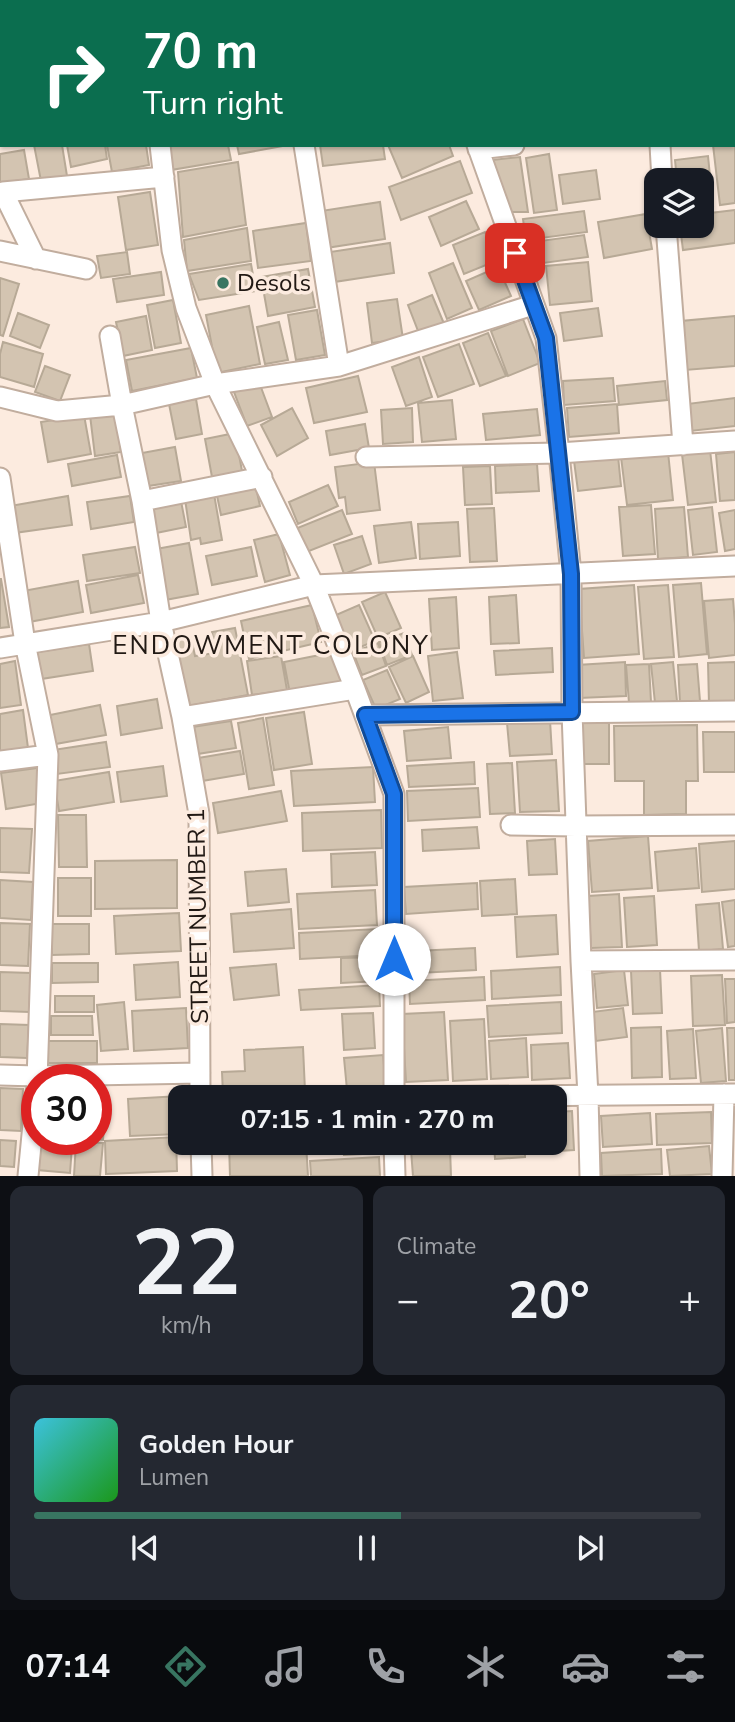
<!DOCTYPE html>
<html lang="en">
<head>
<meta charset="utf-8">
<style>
	body { margin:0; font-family:"Nunito Sans",sans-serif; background:#242831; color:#f1f3f6; height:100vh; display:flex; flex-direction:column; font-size:26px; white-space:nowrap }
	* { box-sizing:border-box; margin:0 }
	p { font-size:23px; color:#9ea1a6 }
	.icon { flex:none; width:38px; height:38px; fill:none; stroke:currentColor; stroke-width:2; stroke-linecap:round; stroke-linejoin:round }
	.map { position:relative; height:1176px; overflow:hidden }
	.sheet { display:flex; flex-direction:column; gap:10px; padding:10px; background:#0d0f14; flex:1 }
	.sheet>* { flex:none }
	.banner { position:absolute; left:0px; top:0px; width:735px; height:147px; box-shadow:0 2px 5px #0004; background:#0b6e4f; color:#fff; overflow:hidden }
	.controls { position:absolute; left:644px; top:168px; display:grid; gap:14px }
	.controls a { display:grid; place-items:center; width:70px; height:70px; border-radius:14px; background:#171b24; box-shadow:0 2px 5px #0004; font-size:35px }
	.speed { position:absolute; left:21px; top:1064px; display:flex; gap:14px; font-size:35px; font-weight:700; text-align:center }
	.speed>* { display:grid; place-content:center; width:91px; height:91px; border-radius:50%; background:#171b24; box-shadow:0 2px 5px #0004; line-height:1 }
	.speed .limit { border:10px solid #d22; background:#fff; color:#111 }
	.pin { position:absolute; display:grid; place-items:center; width:60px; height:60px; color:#fff; margin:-30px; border-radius:14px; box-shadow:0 4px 10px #0006 }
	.me { position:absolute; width:77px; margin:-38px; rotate:0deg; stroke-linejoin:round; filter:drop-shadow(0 0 5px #0008) }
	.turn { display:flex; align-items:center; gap:24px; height:147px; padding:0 28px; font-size:32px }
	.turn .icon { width:91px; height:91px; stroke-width:2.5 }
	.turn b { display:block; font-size:49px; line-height:60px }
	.big { font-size:52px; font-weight:700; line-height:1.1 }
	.sheet .tile { flex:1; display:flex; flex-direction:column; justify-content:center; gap:10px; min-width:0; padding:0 24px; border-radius:14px; background:#242831 }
	.sheet .dial { align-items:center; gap:0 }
	.dial b { font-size:91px; line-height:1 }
	.song { display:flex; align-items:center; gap:21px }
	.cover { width:84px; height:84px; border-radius:10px; background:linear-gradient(135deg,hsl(190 70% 55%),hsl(120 70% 35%)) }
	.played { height:7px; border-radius:4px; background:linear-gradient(90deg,#387561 55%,#363941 55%) }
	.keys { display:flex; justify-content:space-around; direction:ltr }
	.heat { display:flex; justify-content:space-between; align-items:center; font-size:38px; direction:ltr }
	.sheet .tiles { flex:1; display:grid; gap:10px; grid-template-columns:1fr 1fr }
	.tile:last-child { grid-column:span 2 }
	.trip { position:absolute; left:168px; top:1085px; width:399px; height:70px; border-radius:14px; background:#171b24; box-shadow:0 2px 5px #0004; font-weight:700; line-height:70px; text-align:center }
	.menu { display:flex; height:112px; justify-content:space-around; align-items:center; background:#090b0e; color:#9ea1a6 }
	.menu .icon { width:49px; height:49px }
	.menu .active { color:#387561 }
	.menu b { font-size:32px; color:#f1f3f6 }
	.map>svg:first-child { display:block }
	.building { fill:#d3c4b1; stroke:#b7a996; stroke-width:2 }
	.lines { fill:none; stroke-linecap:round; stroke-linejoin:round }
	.minor-casing { stroke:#c1ad9e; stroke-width:23 }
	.minor { stroke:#fff; stroke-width:19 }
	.route-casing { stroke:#114b97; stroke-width:18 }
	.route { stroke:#1a73e8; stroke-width:12 }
	.poi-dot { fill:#387561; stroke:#fcebdf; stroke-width:2.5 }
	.labels { text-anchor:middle; stroke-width:7; stroke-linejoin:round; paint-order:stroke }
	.poi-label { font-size:24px; fill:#211914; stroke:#fcebdf; text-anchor:start }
	.street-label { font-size:24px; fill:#211914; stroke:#fcebdf }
	.neighbourhood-label { font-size:26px; letter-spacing:2px; fill:#211914; stroke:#fcebdf }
</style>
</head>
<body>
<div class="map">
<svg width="735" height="1176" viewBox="0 0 735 1176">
	<rect width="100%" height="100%" fill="#fcebdf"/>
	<!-- building -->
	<path class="building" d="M735 139V203L720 205 713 145H733V140Z
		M34 145H62L67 176 41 181Z
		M67 145H105L107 159 71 167Z
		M107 145H146L149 165 112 172Z
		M167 145H228L231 160 171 170Z
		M237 145H288L239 154Z
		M320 145H383L385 159 323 166Z
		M388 145H449L453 156 402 178Z
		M24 150 29 179 0 183V154Z
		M549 154 557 210 534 213 526 158Z
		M708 156 713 206 702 207V180H677L675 160Z
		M520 157 528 212H508L492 160Z
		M460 161 472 193 401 220 389 187Z
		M238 162 246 225 183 237 178 172Z
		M596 170 600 199 563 204 559 175Z
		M150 192 158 245 126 250 118 197Z
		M466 201 479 229 441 246 429 217Z
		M380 202 385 239 326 248 321 211Z
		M735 210V243L683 250 680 226H702V214Z
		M584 211 587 232 526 240 523 219Z
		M646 214 652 249 604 258 598 222Z
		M306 223 311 261 258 268 253 231Z
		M247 228 251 261 187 271 184 240Z
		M485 232 496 261 464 274 453 245Z
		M584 235 588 257 536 264 533 242Z
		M390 243 394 273 334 282 330 252Z
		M127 252 130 274 101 278 97 256Z
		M588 262 592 301 550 305 546 266Z
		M453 263 472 308 447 319 429 273Z
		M251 264 256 291 199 300 189 274Z
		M498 267 511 296 479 310 466 281Z
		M308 269 315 307 268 316 261 277Z
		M161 272 164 295 117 302 113 279Z
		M0 278 19 284 3 336 0 335Z
		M432 295 445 326 420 336 408 305Z
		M397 299 403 339 372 343 367 303Z
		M173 300 181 343 155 348 147 305Z
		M249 306 260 364 217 373 206 315Z
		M598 308 602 336 564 341 560 313Z
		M317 310 325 355 296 360 288 315Z
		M18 313 49 325 40 348 10 336Z
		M146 316 152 350 123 356 116 322Z
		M735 316V366L685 370 681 321Z
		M523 319 540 363 508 376 491 331Z
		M279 322 288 360 265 364 257 327Z
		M488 333 506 376 480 386 463 343Z
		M3 342 43 354 34 387 0 377V354Z
		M459 344 474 384 438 397 423 357Z
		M191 348 197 378 132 391 126 360Z
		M419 357 432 397 406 406 392 367Z
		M45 366 70 375 60 401 35 392Z
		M358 376 367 412 314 423 306 388Z
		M613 378 615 401 564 405 563 381Z
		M665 381 667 400 619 405 617 386Z
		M259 382 272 417 247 426 234 392Z
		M735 398V426L690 431 687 404Z
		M196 399 202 434 176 439 169 404Z
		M452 400 456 439 422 442 418 403Z
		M617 404 619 433 569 437 567 408Z
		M292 408 308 438 277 456 261 425Z
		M412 408 413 442 383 444 381 410Z
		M537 409 540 435 486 440 483 414Z
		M115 412 121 452 95 456 90 415Z
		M84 415 91 454 48 462 41 422Z
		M365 424 369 448 330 455 326 431Z
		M235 433 242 471 212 477 205 439Z
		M175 447 181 481 148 486 142 453Z
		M710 450 716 502 688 505 682 454Z
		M668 452 673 500 627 505 621 457Z
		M735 452V500L720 501 716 454Z
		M117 455 121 477 72 486 68 464Z
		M618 456 621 486 578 491 574 461Z
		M374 462 380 510 347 514 345 497 339 498 335 467Z
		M537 464 539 491 496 493 495 466Z
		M490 466 492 504 465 505 463 467Z
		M255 483 260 506 221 515 216 491Z
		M328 485 338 506 298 524 289 502Z
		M214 494 222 540 201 544 200 538 191 540 185 499Z
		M68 496 72 525 14 533 10 506Z
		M130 496 134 522 91 529 87 502Z
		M181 501 186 527 156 533 151 507Z
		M651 505 655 554 623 556 619 507Z
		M684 507 688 557 658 559 655 509Z
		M712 507 717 552 693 555 688 510Z
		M494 508 497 561 470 562 467 509Z
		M342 510 352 534 304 553 295 529Z
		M735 510V549L725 551 719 513Z
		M411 522 416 558 379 563 374 526Z
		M458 522 460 556 420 559 418 524Z
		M279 534 290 575 265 582 254 540Z
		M362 536 371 564 344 574 334 545Z
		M189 543 198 594 165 600 156 549Z
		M135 547 140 573 87 581 83 555Z
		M251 547 257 576 212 585 206 556Z
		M138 575 144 603 91 613 86 585Z
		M0 579H1L9 627 0 628Z
		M78 581 83 612 29 622 23 591Z
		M701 583 707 654 679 657 673 585Z
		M634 585 639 654 584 658 579 589Z
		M668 585 674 657 644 659 638 587Z
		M385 592 401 628 378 638 362 602Z
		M516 595 519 643 491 644 489 597Z
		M456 597 459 648 432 650 429 599Z
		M733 599 735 624V655L709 658 704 601Z
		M312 605 321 642 249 659 241 621Z
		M359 605 375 641 351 651 336 615Z
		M235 628 248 695 188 706 176 640 191 637 195 656 215 653 212 632Z
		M404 633 412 655 387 665 379 642Z
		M378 643 386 666 362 675 353 652Z
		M89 644 93 671 41 679 37 652Z
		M552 648 553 672 496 675 494 651Z
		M335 652 341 684 290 694 284 662Z
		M457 652 463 698 433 701 428 656Z
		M281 656 287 690 252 695 247 661Z
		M413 656 429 692 406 703 389 667Z
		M15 661 21 705 0 708V664Z
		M625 662 626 696 579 698 577 665Z
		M673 662 677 701 655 703 651 664Z
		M735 662V702L709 704 708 663Z
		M649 664 651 702 629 703 626 665Z
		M697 664 700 701 680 703 678 665Z
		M387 670 400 699 376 709 363 680Z
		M157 699 162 728 121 735 117 706Z
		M100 705 106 735 50 745 45 716Z
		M23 710 28 748 0 752V714Z
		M304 712 312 764 274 770 266 718Z
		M263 718 274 785 249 789 238 723Z
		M550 720 552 754 510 756 507 723Z
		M231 721 236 748 191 755 186 728Z
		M582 723H609V764H581Z
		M697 725 698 781H686V814L644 815V781H615L614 726Z
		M448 727 451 758 407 761 404 731Z
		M703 732H735V772H704Z
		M106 742 110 767 57 774 53 750Z
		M240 751 244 774 196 782 192 759Z
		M556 760 559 811 520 812 517 762Z
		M474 762 475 784 409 787 407 766Z
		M512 763 515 813 490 814 487 764Z
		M163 766 167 796 121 802 117 772Z
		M373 767 375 802 294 806 291 771Z
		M37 768 42 803 6 809 1 773Z
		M109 772 114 802 59 811 54 781Z
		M478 788 480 817 408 821 407 791Z
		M281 791 287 821 218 833 213 803Z
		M381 810 382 848 303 851 302 813Z
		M58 815H86L87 867H59Z
		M477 827 479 848 423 851 422 830Z
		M0 828 32 829 29 873 0 872Z
		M648 836 652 888 592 892 588 841Z
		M555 839 557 874 529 875 527 841Z
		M735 841V889L702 892 699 844Z
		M696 848 699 888 658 891 655 852Z
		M375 852 377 885 332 887 331 854Z
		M177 860V908L95 909V861Z
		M286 869 289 902 248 906 245 872Z
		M58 878H91V916H58Z
		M515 879 517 914 482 916 480 881Z
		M0 880 33 882 31 920 0 918Z
		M477 883 478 909 406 914 404 887Z
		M375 890 377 925 299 929 297 894Z
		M619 894 622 947 591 948 588 896Z
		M654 896 657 945 627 947 624 898Z
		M735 900V946L728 947 722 902Z
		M719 903 723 949 699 951 696 905Z
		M291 909 294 948 234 952 231 914Z
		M179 913 181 951 116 954 114 916Z
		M556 915 558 954 517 957 515 917Z
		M0 923 30 924 28 966 0 965Z
		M52 924H89V954L52 955Z
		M378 929 379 955 300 959 299 933Z
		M475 948 476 970 418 973 417 951Z
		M380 957V981L341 983V958Z
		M178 962 180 997 136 1000 134 965Z
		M52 963H98V982L52 983Z
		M276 964 279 995 234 1000 230 968Z
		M560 967 561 995 492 999 491 971Z
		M660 969 662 1013 633 1014 631 971Z
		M624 970 628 1005 597 1008 594 974Z
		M0 972 31 973 29 1012 0 1011Z
		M722 975 725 1025 693 1026 691 976Z
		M484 977 485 1000 410 1004 409 981Z
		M725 979H735V1022L727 1023Z
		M379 985 380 1006 301 1010 299 990Z
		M55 996H94V1012H55Z
		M124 1002 128 1049 101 1051 97 1005Z
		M561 1002 562 1033 489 1037 487 1006Z
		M186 1008 188 1048 134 1051 132 1011Z
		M623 1008 627 1037 596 1041 592 1012Z
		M444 1012 448 1080 406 1082 402 1014Z
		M373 1013 375 1048 344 1050 342 1014Z
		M51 1016H92L93 1035H51Z
		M484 1019 487 1079 453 1081 450 1021Z
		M0 1024 29 1025 27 1058 0 1057Z
		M661 1027 662 1077 632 1078 631 1028Z
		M722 1028 726 1081 701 1083 696 1031Z
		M727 1028H735V1080H729Z
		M693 1029 696 1078 670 1079 667 1031Z
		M526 1038 528 1077 491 1079 489 1041Z
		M47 1041H97V1063H47Z
		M568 1043 570 1078 532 1080 531 1045Z
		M303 1047 305 1091H295V1088L251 1090V1093L223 1095 222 1072 245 1071 244 1050Z
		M383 1055 386 1087 347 1090 344 1058Z
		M0 1088 23 1089 21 1131 0 1130Z
		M180 1096V1134L130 1136 128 1099Z
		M96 1099H106L103 1140 94 1139H96Z
		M572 1111 574 1150 525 1153V1157L495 1159 494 1143H555V1112Z
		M711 1112 712 1143 657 1145 656 1114Z
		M650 1113 652 1144 603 1147 601 1116Z
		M176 1137 177 1171 106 1174 105 1141Z
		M0 1140 16 1141 14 1167 0 1166Z
		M76 1142 103 1143 100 1176H74Z
		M39 1143 72 1146 70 1173 37 1170Z
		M229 1143H306L308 1176H230Z
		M310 1143H340V1151L310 1153Z
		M343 1143H380L381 1153 344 1155Z
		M709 1146 712 1174 670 1176 667 1150Z
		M450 1148 451 1176H413L411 1150Z
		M661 1149 662 1174 602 1176 601 1153Z
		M379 1157 380 1176H311L310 1161Z"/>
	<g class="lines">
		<!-- minor casing -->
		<g class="minor-casing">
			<path id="minor" d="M579 0V2
				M29 2 30 0
				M392 2H398
				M530 2 542 0
				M0 38 2 36
				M733 127H735
				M160 145 172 250 186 308 215 384 314 585 355 689 394 794V1097
				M304 145 339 366
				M477 145 546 338 559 453 571 574 572 712 581 961 588 1096 590 1176
				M660 145 662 180
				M478 149 514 145
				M666 226 683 445
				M0 251 86 269
				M36 259 3 192 164 177
				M110 336 122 405 142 501 161 622 182 717 199 814 200 1097
				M0 397 57 411 122 405 215 384 339 366 533 305
				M366 457 559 453 735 441
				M0 478 25 643 48 755 37 1080
				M142 501 262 477
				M0 648 161 622 314 585 735 566
				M365 715 735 711
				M182 717 355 689
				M0 761 48 755
				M511 825 576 826 735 825
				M581 961 735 960
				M0 1075 37 1076 200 1073
				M374 1097 735 1094
				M201 1143 202 1176
				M394 1143 395 1176
				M28 1176 37 1083
				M722 1176 724 1094"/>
		</g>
		<!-- minor -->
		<use href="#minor" class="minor"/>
	</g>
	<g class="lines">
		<!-- route casing -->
		<g class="route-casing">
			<path id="route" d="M394 959V794L365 715 572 712 571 574 546 338 515 253"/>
		</g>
		<!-- route -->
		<use href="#route" class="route"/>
	</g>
	<!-- markers -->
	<circle class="poi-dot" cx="223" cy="283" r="7"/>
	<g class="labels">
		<!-- poi labels -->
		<g class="poi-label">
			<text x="237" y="291">Desols</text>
		</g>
		<!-- street labels -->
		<g class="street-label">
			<text transform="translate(198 916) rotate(-91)" y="8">STREET NUMBER 1</text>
		</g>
		<!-- neighbourhood labels -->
		<g class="neighbourhood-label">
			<text x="271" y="654">ENDOWMENT COLONY</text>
		</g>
	</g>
</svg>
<div class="controls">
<a><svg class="icon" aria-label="layers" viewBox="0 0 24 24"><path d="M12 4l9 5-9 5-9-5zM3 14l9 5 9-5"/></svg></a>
</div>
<div class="speed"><div class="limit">30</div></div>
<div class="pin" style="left:515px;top:253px;background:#d93025"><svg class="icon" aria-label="arrive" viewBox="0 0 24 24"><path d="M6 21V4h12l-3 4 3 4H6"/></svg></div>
<svg class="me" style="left:394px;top:959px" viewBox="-20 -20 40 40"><circle r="19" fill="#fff"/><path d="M0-13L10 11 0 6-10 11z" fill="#1a73e8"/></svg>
<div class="trip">07:15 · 1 min · 270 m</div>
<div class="banner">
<div class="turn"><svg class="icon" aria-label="right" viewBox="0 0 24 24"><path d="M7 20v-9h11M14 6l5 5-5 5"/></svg><div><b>70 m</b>Turn right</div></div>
</div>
</div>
<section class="sheet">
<div class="tiles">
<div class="tile dial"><b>22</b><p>km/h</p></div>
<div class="tile"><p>Climate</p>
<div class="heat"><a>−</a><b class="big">20°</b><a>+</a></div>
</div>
<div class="tile">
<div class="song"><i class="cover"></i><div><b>Golden Hour</b><p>Lumen</p></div></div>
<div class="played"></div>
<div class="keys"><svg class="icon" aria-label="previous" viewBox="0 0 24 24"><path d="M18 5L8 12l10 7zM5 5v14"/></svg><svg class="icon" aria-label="pause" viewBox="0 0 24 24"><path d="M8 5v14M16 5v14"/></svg><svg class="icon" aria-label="next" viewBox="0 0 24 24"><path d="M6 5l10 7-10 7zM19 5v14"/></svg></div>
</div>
</div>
</section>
<nav class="menu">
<b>07:14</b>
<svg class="icon active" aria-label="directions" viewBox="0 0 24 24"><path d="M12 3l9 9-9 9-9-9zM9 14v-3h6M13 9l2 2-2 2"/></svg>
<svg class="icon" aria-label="music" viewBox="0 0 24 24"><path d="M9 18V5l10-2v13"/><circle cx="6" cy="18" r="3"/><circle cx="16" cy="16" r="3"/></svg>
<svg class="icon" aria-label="phone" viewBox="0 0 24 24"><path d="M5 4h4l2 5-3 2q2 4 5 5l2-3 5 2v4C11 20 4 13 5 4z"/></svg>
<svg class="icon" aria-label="climate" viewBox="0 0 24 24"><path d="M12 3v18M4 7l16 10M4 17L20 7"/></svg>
<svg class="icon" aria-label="car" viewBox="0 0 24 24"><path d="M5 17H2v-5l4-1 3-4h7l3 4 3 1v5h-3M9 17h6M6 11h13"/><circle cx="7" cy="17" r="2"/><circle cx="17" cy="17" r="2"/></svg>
<svg class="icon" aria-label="filters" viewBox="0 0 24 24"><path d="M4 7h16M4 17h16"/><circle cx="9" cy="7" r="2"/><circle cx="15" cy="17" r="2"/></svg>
</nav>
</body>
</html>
